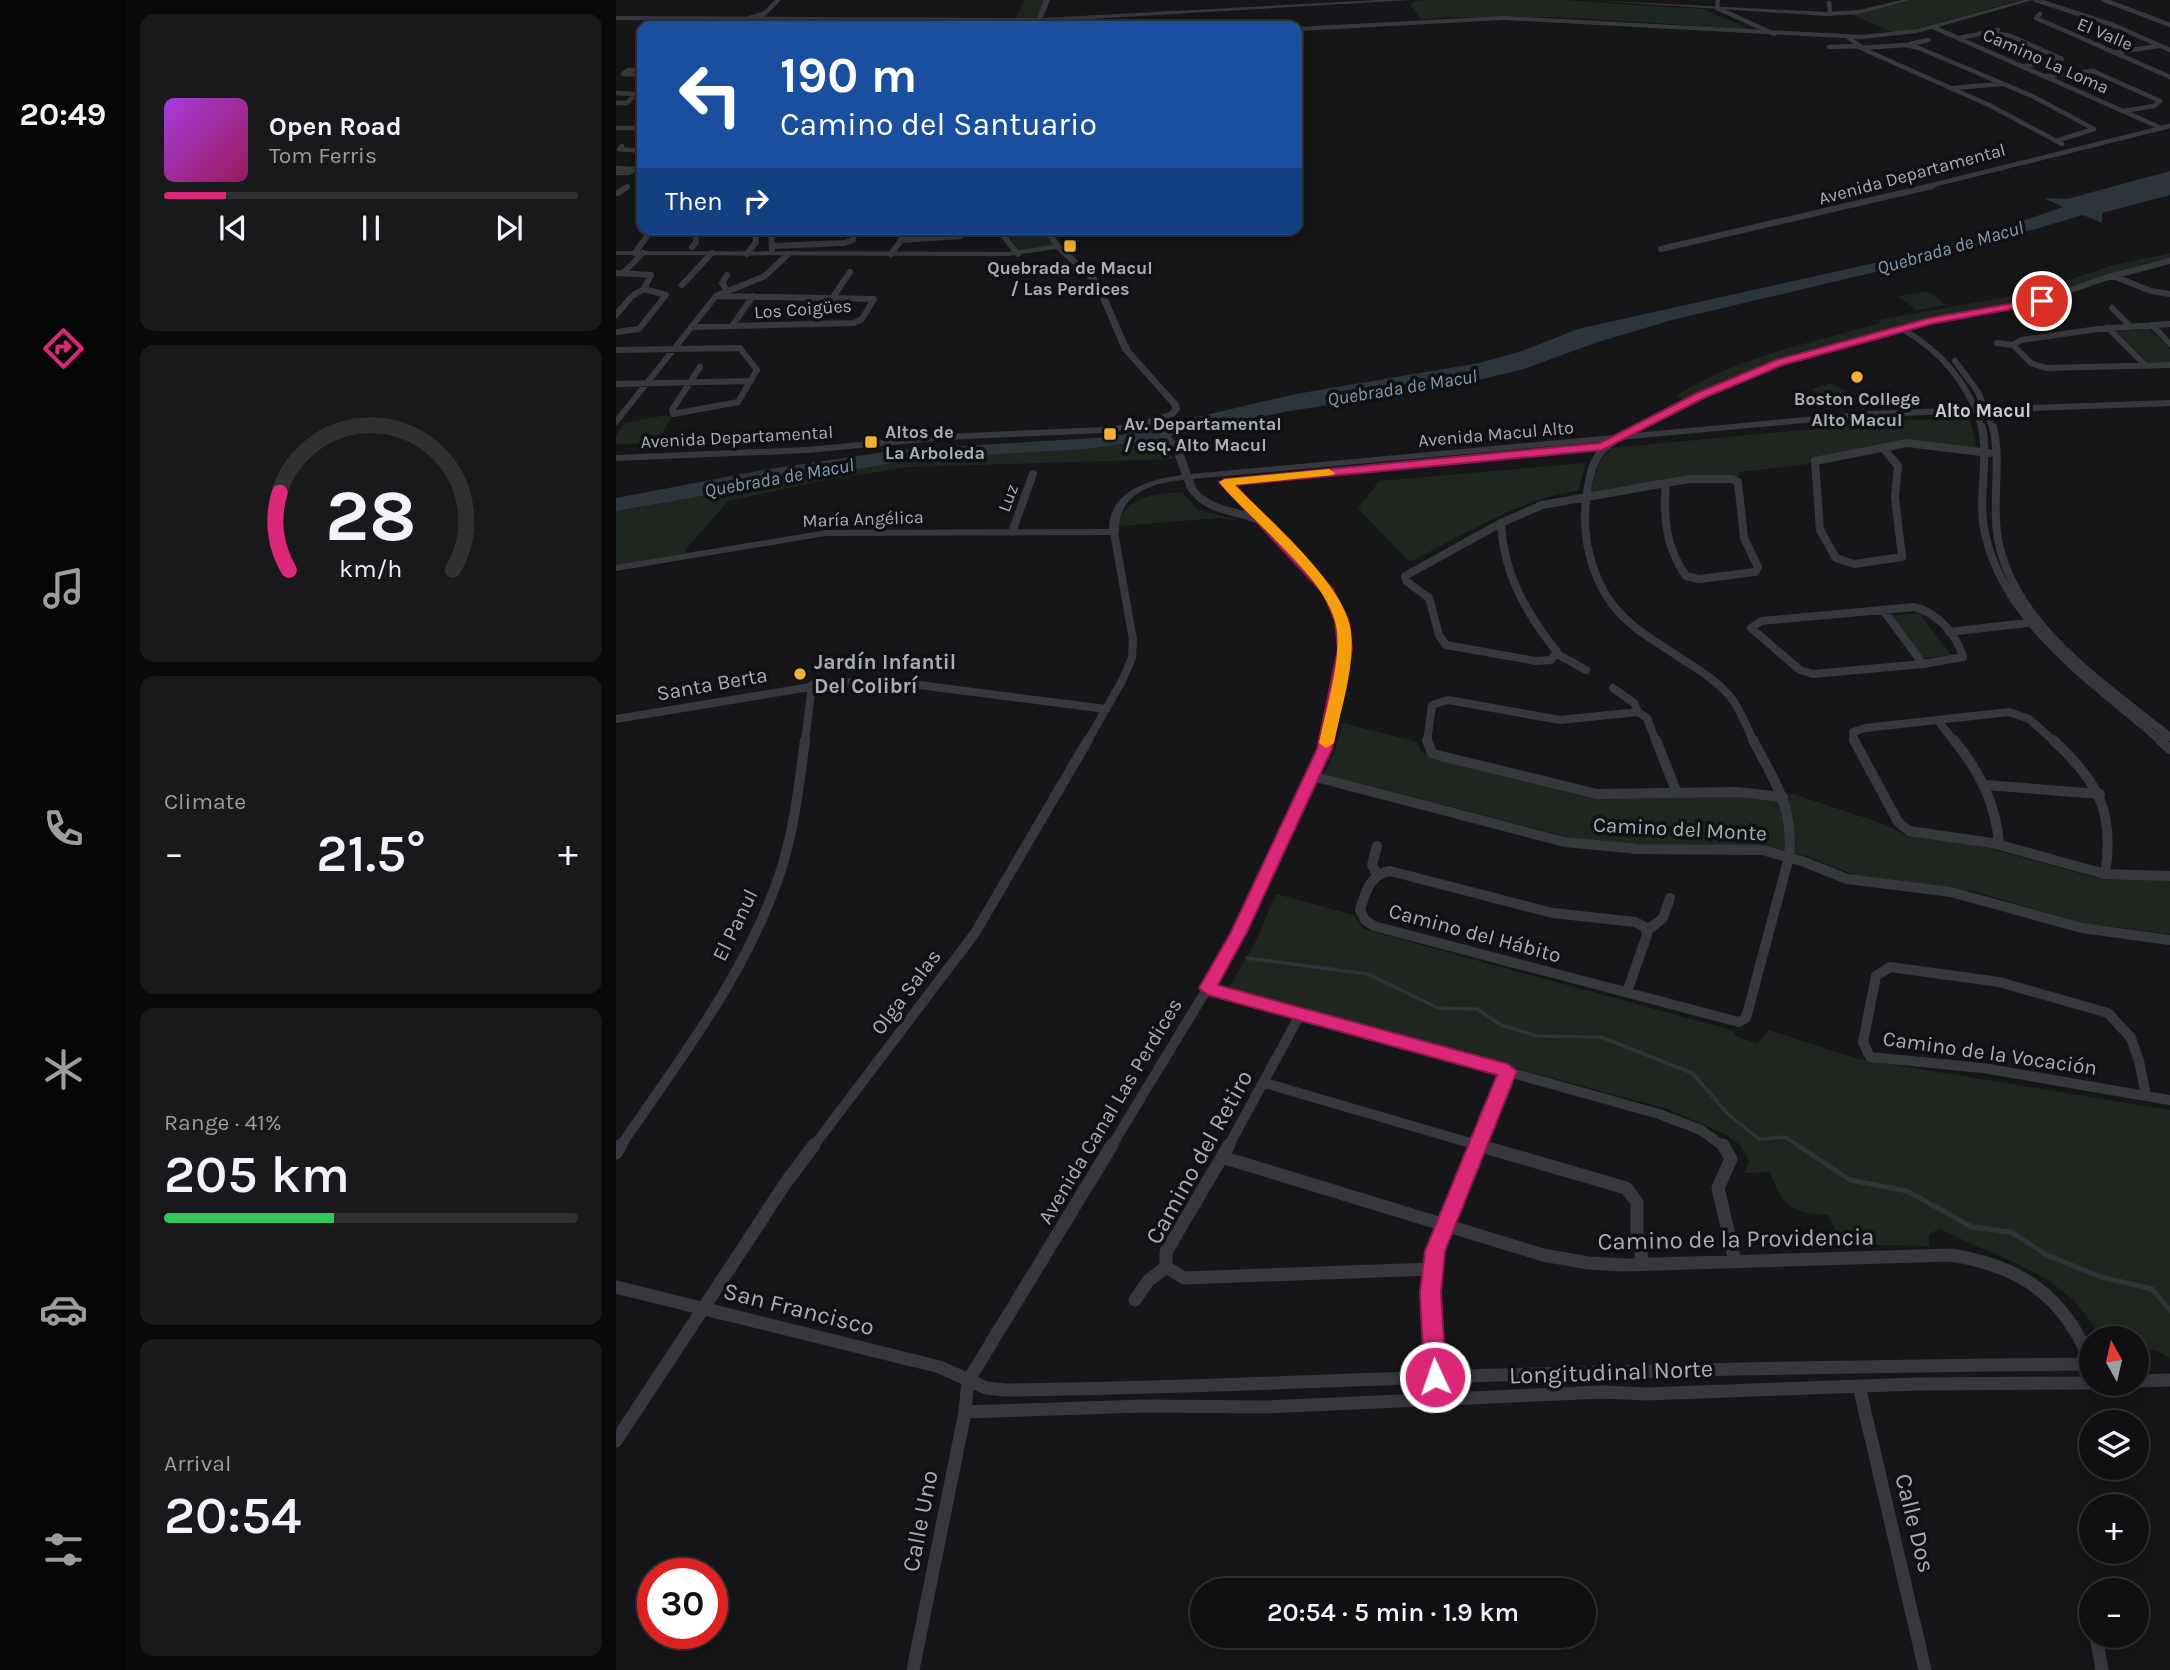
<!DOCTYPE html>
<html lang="en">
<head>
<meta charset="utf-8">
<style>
	body { margin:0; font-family:Karla,sans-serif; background:#19191b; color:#f1f3f6; height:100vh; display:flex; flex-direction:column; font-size:26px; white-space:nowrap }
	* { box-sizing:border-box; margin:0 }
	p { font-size:23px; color:#9c9d9f }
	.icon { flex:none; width:38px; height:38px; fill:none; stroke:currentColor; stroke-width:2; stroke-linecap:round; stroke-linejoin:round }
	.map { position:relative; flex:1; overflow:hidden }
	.drawer { display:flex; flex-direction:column; gap:14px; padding:14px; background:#09090a; width:490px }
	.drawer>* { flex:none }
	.top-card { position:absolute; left:21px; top:21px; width:665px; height:214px; border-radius:14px; box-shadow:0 4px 18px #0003,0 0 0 2px #303032; background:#1a4fa0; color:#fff; overflow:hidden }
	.needle { width:46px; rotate:352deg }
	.fabs { position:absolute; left:1463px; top:1326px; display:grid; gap:14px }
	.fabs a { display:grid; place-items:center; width:70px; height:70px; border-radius:50%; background:#101012; box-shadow:0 4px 18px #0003,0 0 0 2px #303032; font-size:35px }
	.speed { position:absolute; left:21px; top:1558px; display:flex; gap:14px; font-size:35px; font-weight:700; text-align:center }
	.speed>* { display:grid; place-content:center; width:91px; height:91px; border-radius:50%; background:#101012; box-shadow:0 4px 18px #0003,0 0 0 2px #303032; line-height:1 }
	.speed .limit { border:10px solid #d22; background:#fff; color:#111 }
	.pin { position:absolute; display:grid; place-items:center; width:60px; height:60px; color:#fff; margin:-30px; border:4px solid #fff; border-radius:50%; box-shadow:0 2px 7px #0007 }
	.me { position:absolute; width:77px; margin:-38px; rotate:357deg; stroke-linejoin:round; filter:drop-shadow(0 0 5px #0008) }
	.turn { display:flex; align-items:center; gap:24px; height:147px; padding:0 28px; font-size:32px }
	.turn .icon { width:91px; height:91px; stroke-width:2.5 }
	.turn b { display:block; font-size:49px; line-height:60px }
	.then { display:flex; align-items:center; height:66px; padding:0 28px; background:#0003; gap:14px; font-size:26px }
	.big { font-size:52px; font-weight:600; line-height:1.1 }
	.drawer .tile { flex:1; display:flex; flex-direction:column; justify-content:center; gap:10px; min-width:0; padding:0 24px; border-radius:14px; background:#19191b }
	.drawer .dial { align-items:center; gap:0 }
	.dial svg { height:182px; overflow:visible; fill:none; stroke:#303032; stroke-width:7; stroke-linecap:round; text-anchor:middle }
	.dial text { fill:#f1f3f6; stroke:none }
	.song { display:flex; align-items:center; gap:21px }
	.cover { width:84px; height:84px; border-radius:10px; background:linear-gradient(135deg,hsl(280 70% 55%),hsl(330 70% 35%)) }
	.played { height:7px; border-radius:4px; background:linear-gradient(90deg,#db2777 15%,#303032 15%) }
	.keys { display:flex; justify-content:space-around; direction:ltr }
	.heat { display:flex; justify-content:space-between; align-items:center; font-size:38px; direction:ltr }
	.charge { height:10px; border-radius:5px; background:linear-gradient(90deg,#34c759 41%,#303032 0) }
	.trip { position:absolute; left:574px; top:1578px; width:406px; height:70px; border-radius:35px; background:#101012; box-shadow:0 4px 18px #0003,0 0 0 2px #303032; font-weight:600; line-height:70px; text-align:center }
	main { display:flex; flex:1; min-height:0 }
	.menu { display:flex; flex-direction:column; width:126px; justify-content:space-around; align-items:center; background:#060607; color:#9c9d9f }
	.menu .icon { width:49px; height:49px }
	.menu .active { color:#db2777 }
	.menu b { font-size:32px; color:#f1f3f6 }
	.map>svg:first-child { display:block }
	.green { fill:#1e261f }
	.water { fill:#2c353c }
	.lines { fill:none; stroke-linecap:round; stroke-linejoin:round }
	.stream-far1 { stroke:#2c353c; stroke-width:3.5 }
	.stream { stroke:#2c353c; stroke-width:5 }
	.minor-far4 { stroke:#37383d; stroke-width:4.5 }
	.minor-far3 { stroke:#37383d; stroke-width:6 }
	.minor-far2 { stroke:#37383d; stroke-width:8 }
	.minor-far1 { stroke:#37383d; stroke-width:10 }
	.minor { stroke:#37383d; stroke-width:13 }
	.tertiary { fill:#37383d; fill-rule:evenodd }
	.route { fill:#db2777; stroke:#8e194d; stroke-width:2 }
	.slow { fill:#f59e0b }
	.poi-dot { fill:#f2b134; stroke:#111113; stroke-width:2.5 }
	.labels { text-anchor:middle; stroke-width:7; stroke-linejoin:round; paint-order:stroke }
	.far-street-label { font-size:18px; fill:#a8adb8; stroke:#111113 }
	.far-poi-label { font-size:18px; font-weight:bold; fill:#a8adb8; stroke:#111113 }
	.far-water-label { font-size:19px; font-style:italic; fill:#7f9bb3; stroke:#111113 }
	.far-neighbourhood-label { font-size:19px; font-weight:bold; fill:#c9ccd4; stroke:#111113 }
	.poi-label { font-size:21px; font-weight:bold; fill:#a8adb8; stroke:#111113; text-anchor:start }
	.street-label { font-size:21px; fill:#a8adb8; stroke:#111113 }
	.near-street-label { font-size:24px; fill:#a8adb8; stroke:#111113 }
</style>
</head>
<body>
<main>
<nav class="menu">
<b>20:49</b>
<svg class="icon active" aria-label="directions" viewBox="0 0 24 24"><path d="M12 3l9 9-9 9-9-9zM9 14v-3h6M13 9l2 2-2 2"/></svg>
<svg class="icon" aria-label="music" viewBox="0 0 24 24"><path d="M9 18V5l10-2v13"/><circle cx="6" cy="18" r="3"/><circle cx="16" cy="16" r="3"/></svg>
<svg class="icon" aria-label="phone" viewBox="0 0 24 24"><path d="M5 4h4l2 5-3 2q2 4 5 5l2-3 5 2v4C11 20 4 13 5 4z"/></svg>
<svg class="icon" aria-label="climate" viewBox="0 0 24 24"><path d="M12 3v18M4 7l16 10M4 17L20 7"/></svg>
<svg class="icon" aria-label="car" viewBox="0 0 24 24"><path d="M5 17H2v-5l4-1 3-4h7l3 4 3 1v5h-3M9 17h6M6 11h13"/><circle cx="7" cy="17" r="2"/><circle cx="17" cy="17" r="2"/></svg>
<svg class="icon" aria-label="filters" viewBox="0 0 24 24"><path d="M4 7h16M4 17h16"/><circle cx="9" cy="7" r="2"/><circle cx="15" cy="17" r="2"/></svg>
</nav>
<section class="drawer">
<div class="tile">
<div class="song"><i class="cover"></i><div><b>Open Road</b><p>Tom Ferris</p></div></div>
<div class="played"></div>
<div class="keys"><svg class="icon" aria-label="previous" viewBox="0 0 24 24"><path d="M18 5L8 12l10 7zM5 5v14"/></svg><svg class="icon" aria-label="pause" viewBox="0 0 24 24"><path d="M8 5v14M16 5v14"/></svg><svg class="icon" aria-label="next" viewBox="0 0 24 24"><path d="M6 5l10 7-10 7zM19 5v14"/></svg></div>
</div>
<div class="tile dial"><svg viewBox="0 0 100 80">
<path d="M14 69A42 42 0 1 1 86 69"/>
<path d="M14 69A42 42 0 0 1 10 35" stroke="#db2777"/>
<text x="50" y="56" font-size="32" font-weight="700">28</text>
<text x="50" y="72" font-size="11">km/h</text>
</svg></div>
<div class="tile"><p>Climate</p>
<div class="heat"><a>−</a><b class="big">21.5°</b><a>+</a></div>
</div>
<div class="tile"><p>Range · 41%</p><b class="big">205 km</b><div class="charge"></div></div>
<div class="tile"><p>Arrival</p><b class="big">20:54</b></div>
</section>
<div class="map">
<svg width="1554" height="1670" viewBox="0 0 1554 1670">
	<rect width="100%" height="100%" fill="#161618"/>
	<!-- green -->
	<path class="green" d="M408 0H430L422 26H131L134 20 399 21Z
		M815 0H947L1087 9 1136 30C1025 22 916 12 805 19L795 6 798 1Z
		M1295 0H1406L1280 34 1235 14Z
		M387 229H425L438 246 405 251Z
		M1554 253V259L1410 302 1347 311 1166 359 1067 400 1061 395C1122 357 1196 342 1265 323L1263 320 1413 293 1498 265Z
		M1311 291 1330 305 1301 310 1282 296Z
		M1532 328 1554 349V363L1531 362 1500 332Z
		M1216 383 1247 402 1227 408 1196 389Z
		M51 415 55 417 41 443 0 444V436L8 423Z
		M1353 417 1361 449 1300 440 1198 458 1193 464 1123 472V477L1089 475 974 494 983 463 995 448 1281 421Z
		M541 439 550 446 558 459 293 467 210 480 112 501 69 550 70 553 0 566V511L300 459 471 449Z
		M969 463 963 490C902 500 849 534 794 562L742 509 763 481Z
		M566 492 582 510 627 521 602 518 504 526C503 497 544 493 566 492Z
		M1303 613 1335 655 1303 659 1272 616Z
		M727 723 801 742 805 751 822 759 974 796 1116 795 1159 800 1177 794 1268 824 1288 835 1365 846 1477 877 1554 881V934L1465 923 1357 891 1243 877 1191 856 1141 845H1030L964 840 708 774 718 754Z
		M660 894 738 915 747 929 1115 1030 1120 1036 1141 1044 1153 1030 1242 1059 1554 1110V1358L1541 1351 1521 1347V1339H1485C1449 1269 1384 1261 1323 1228L1313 1235V1246L1226 1244 1212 1215C1175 1212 1167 1207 1154 1172L1128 1173 1133 1161 1124 1145 1111 1135 1051 1109 611 990 637 947Z"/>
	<!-- water -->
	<path class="water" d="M1554 171V195L1486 213V223L1467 215 1327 256 1056 320 979 343 908 369 833 387 673 411 541 439 471 449 300 459 0 511V498L147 470 282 450 495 437 680 394 863 363 906 351 962 329 1286 257 1363 236 1447 207 1428 198 1451 199Z"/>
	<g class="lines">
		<!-- stream-far1 -->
		<path class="stream-far1" d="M631 958 752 974 822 1008 861 1009 885 1025 921 1036 985 1037 1076 1073 1112 1114 1143 1139 1169 1137 1184 1147"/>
		<!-- stream -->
		<path class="stream" d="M1181 1145 1234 1180 1291 1191 1356 1227 1395 1232 1431 1255 1485 1277 1536 1289 1554 1310"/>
		<!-- minor-far4 -->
		<path class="minor-far4" d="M1102 0 1101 8 1158 34
			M1420 0 1497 25 1554 50
			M1488 0 1554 25
			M1213 3 1214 14
			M1424 14 1420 18 1554 77
			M145 17 162 0
			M95 19 116 26 127 25
			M127 26 131 19 149 13
			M1317 27 1543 127
			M1379 33 1395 36 1446 59
			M1232 37 1249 50 1373 105 1446 144
			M1344 38 1382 30
			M1294 44 1312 40
			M1213 47 1243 46
			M1245 48 1290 45 1303 48 1418 97 1478 129 1440 141
			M1502 52 1542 46
			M1409 66 1446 59
			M26 70H12L7 74 26 75
			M1431 76 1477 71 1544 101 1538 106 1508 111
			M1337 88 1385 84
			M0 93 20 94 11 103H0
			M0 128H26
			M6 146 3 149 26 151
			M0 168 19 169 13 173H0
			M1309 187 1554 126"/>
		<!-- minor-far3 -->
		<path class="minor-far3" d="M2 193 11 187
			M155 229 156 250
			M382 229 402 254
			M155 231 168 229
			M285 240 344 236
			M157 246 228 243 237 240 238 235
			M76 247 80 242 79 229
			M1045 249 1316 186
			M19 253 36 229
			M131 254 140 242 139 229
			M275 254 286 239 288 229
			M8 272 27 253
			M0 273 35 275 28 289 50 295 23 329 0 332
			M1497 276 1535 291 1554 294
			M66 285 96 253
			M110 289 106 283 111 275
			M1496 308 1515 327
			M209 309 234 272
			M0 315 16 296 28 289
			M1536 325 1554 344
			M116 326 137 296
			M75 327 238 323 246 319 258 299 100 296
			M1285 328C1326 352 1353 383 1366 429
			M1492 328 1530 366
			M1381 343 1397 345 1405 340 1482 329 1554 324
			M1397 345 1415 363 1430 368 1554 365
			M0 350 124 348 141 370 122 402 57 414 56 410 84 367
			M1339 361 1362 392 1377 429
			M0 384 135 381
			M0 422 100 296 149 276 172 254
			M1017 429 1097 390 1164 363 1314 321 1418 303 1489 278 1554 261"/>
		<!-- minor-far2 -->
		<path class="minor-far2" d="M1021 427C983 446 974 458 970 501 965 543 979 593 1013 622 1028 636 1049 647 1066 659 1083 670 1103 682 1116 699 1125 711 1131 728 1138 742
			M1366 427C1373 463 1361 498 1369 534 1390 626 1479 683 1546 742
			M1377 427C1386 464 1375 502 1382 539 1398 627 1490 685 1554 737
			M1267 448 1282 466 1279 497 1286 557 1238 564 1220 558 1204 530 1199 461 1291 443 1373 453
			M1074 479H1115L1122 482 1128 538 1142 567 1139 572 1083 579 1070 576C1050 548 1047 517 1050 483Z
			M609 482 699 574 723 611 729 649 709 742
			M574 486C589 511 618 510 643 520
			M885 523C887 573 910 613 941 652L935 660 920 661 830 645 823 635 813 598 790 581 789 576Z
			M885 523 926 505 1050 483
			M396 532 417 474
			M1298 607C1321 612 1341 635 1347 657L1307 664 1197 674 1184 670 1135 628 1146 621Z
			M1267 610 1307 664
			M1333 632 1419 622
			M941 654 970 670
			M997 688 1018 703 1022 712
			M0 719 225 682 303 685 490 709
			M1322 721 1339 742
			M189 742 196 685
			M471 742 506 681 516 658 517 640 498 532
			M811 742 816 705 832 700 944 720 1022 712 1031 718 1040 742
			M1238 742 1237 732 1249 728 1393 712 1413 719 1439 742"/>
		<!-- minor-far1 -->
		<path class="minor-far1" d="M811 740 816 753 825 756 981 794 1120 792 1167 797
			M1040 740 1061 793
			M1238 740 1282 822 1293 831 1376 843 1489 874
			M1338 740C1363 771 1380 803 1383 844
			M1437 740C1482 781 1499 812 1489 874
			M1544 740 1554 749
			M696 776 949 842 1021 849 1146 850 1186 861 1231 879 1335 892 1466 928 1554 940
			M1369 785 1484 794
			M761 846 756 865 761 874
			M1489 874 1554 876
			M1031 931 1047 918 1054 898
			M1274 967 1383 982 1492 1013 1515 1038 1523 1061 1530 1096 1367 1068 1254 1057 1247 1042 1260 976Z
			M592 988 1043 1114 1085 1130 1108 1147
			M1011 992 1031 935 1029 927 1019 922 937 913 774 871C754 874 749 893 744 910L749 920 758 926 1123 1022 1130 1018 1173 857C1178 806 1159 783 1137 740
			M649 1083 868 1147
			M1530 1096 1554 1100
			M4 1147C63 1060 129 976 163 876 178 833 183 785 189 740
			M197 1147 359 933 472 740
			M495 1147 608 961 645 888 710 740
			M612 1147 685 1013
			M861 1147 892 1071"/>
		<!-- minor -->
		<path class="minor" d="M613 1145 550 1252V1267L568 1278 816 1269
			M862 1145 1010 1188 1021 1202V1231L1027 1264
			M1107 1145 1115 1159 1102 1188 1119 1261
			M0 1153 5 1145
			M606 1157 927 1255 972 1263 1009 1265 1335 1255C1405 1266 1450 1297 1475 1364
			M0 1287 324 1367 370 1388 389 1390C533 1389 676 1382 820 1377 1038 1370 1257 1366 1475 1364
			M519 1300 532 1281 550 1267
			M819 1377 815 1292 819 1251 862 1145
			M1521 1381 1554 1380
			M1243 1386 1309 1670
			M349 1412 528 1406 650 1407 987 1392 1030 1394 1301 1384 1475 1383
			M0 1441 171 1181 198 1145
			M1480 1636 1486 1670
			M297 1670 349 1412 352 1381 496 1145"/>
		<!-- tertiary -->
		<path class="tertiary" d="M428 0H434L427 18 761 0H794L423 22 0 20V16L418 18H421Z
			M972 0 1210 12 1243 10 1285 0H1294L1243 14 1210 16Z
			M1408 0H1417L1301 33 1246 39 888 20 681 31V27L888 16 1246 35 1301 29Z
			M518 20 575 24 578 26 520 23Z
			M426 229H433L445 245 484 281 514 349 563 404 564 409 559 416 541 422 565 447 575 474 1255 411 1554 400V406L1255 417 577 479 579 485 574 488 571 487 568 480C534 483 502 494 503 532L498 535 210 536 0 571V565L210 530 493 529C493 491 534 479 566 475L556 448 533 424 518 429 488 433 329 440 191 453 0 461V455L191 447 329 434 488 427 517 424 553 412 556 409 555 405 506 350 478 284 440 249 392 256 0 255V251L392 252 437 245Z"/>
	</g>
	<!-- route -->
	<path class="route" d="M1426 298 1429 303 1315 324 1167 365 1088 398 986 450 619 485 717 589 733 621 736 649 716 749 631 932 602 985 892 1064 901 1071 829 1251 825 1292 830 1377 827 1384 819 1387 811 1384 808 1377 804 1292 809 1251 881 1075 592 995 583 988 615 932 701 749 722 649 719 621 707 593 603 482 609 479 984 443 1081 393 1160 360 1314 318Z"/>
	<!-- slow -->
	<path class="slow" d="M713 469 719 473 717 475 619 485C652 519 730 585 735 632 739 668 725 708 718 743L710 748 703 743C710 708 724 669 721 632 717 581 635 522 603 482L609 479Z"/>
	<!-- markers -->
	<g class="poi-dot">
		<rect x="447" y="239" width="14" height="14" rx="3.5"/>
		<circle cx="1241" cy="377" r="7"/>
		<rect x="487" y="427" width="14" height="14" rx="3.5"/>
		<rect x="248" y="435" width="14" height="14" rx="3.5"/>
		<circle cx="184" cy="674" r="7"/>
	</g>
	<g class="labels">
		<!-- far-street labels -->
		<g class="far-street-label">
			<text transform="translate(1489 34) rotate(23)" y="6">El Valle</text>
			<text transform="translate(1430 61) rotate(24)" y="6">Camino La Loma</text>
			<text transform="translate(1296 174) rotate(-15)" y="6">Avenida Departamental</text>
			<text transform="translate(187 309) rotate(-4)" y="6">Los Coigües</text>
			<text transform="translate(880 434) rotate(-5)" y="6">Avenida Macul Alto</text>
			<text transform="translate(121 437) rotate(-3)" y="6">Avenida Departamental</text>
			<text transform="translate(392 498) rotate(-70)" y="6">Luz</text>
			<text transform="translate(247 519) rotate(-2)" y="6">María Angélica</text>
		</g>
		<!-- far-poi labels -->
		<g class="far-poi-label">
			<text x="454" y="274">Quebrada de Macul<tspan x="454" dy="21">/ Las Perdices</tspan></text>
			<text x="1241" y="405">Boston College<tspan x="1241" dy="21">Alto Macul</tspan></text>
			<text x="508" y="430" text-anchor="start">Av. Departamental<tspan x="508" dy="21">/ esq. Alto Macul</tspan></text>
			<text x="269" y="438" text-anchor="start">Altos de<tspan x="269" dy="21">La Arboleda</tspan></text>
		</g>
		<!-- far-water labels -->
		<g class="far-water-label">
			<text transform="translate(1334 247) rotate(-16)" y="7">Quebrada de Macul</text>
			<text transform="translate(786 387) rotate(-9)" y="7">Quebrada de Macul</text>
			<text transform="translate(163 477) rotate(-10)" y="7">Quebrada de Macul</text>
		</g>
		<!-- far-neighbourhood labels -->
		<g class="far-neighbourhood-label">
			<text x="1367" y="417">Alto Macul</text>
		</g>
		<!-- poi labels -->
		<g class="poi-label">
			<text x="198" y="669">Jardín Infantil<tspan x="198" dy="24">Del Colibrí</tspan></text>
		</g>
		<!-- street labels -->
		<g class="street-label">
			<text transform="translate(96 684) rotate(-10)" y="7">Santa Berta</text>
			<text transform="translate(1064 829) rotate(3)" y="7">Camino del Monte</text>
			<text transform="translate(119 925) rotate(-64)" y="7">El Panul</text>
			<text transform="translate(859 933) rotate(15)" y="7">Camino del Hábito</text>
			<text transform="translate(290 992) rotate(-53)" y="7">Olga Salas</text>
			<text transform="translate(1374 1053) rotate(8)" y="7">Camino de la Vocación</text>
			<text transform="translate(494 1111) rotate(-59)" y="7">Avenida Canal Las Perdices</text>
		</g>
		<!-- near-street labels -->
		<g class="near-street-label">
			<text transform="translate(583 1157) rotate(-61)" y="8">Camino del Retiro</text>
			<text transform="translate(1120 1239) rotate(-1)" y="8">Camino de la Providencia</text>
			<text transform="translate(183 1309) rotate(14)" y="8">San Francisco</text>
			<text transform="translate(995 1372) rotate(-2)" y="8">Longitudinal Norte</text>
			<text transform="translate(304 1521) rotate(-79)" y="8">Calle Uno</text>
			<text transform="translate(1299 1523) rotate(76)" y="8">Calle Dos</text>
		</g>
	</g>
</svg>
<div class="fabs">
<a><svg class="needle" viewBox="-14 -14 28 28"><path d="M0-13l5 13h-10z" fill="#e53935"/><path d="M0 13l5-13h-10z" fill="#9c9d9f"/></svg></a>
<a><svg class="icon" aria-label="layers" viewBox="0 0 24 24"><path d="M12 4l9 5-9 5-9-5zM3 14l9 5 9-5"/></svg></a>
<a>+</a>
<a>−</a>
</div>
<div class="speed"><div class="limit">30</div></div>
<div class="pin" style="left:1426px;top:301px;background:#d93025"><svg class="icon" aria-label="arrive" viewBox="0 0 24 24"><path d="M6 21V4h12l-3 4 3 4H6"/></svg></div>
<svg class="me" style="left:819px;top:1377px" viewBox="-20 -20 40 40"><circle r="17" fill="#db2777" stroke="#fff" stroke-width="3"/><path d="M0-11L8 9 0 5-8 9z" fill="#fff"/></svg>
<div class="trip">20:54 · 5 min · 1.9 km</div>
<div class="top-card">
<div class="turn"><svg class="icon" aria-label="left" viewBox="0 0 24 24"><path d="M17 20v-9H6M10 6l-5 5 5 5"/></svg><div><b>190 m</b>Camino del Santuario</div></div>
<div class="then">Then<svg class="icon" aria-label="right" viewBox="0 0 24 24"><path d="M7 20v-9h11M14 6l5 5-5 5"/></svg></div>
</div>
</div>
</main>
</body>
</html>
